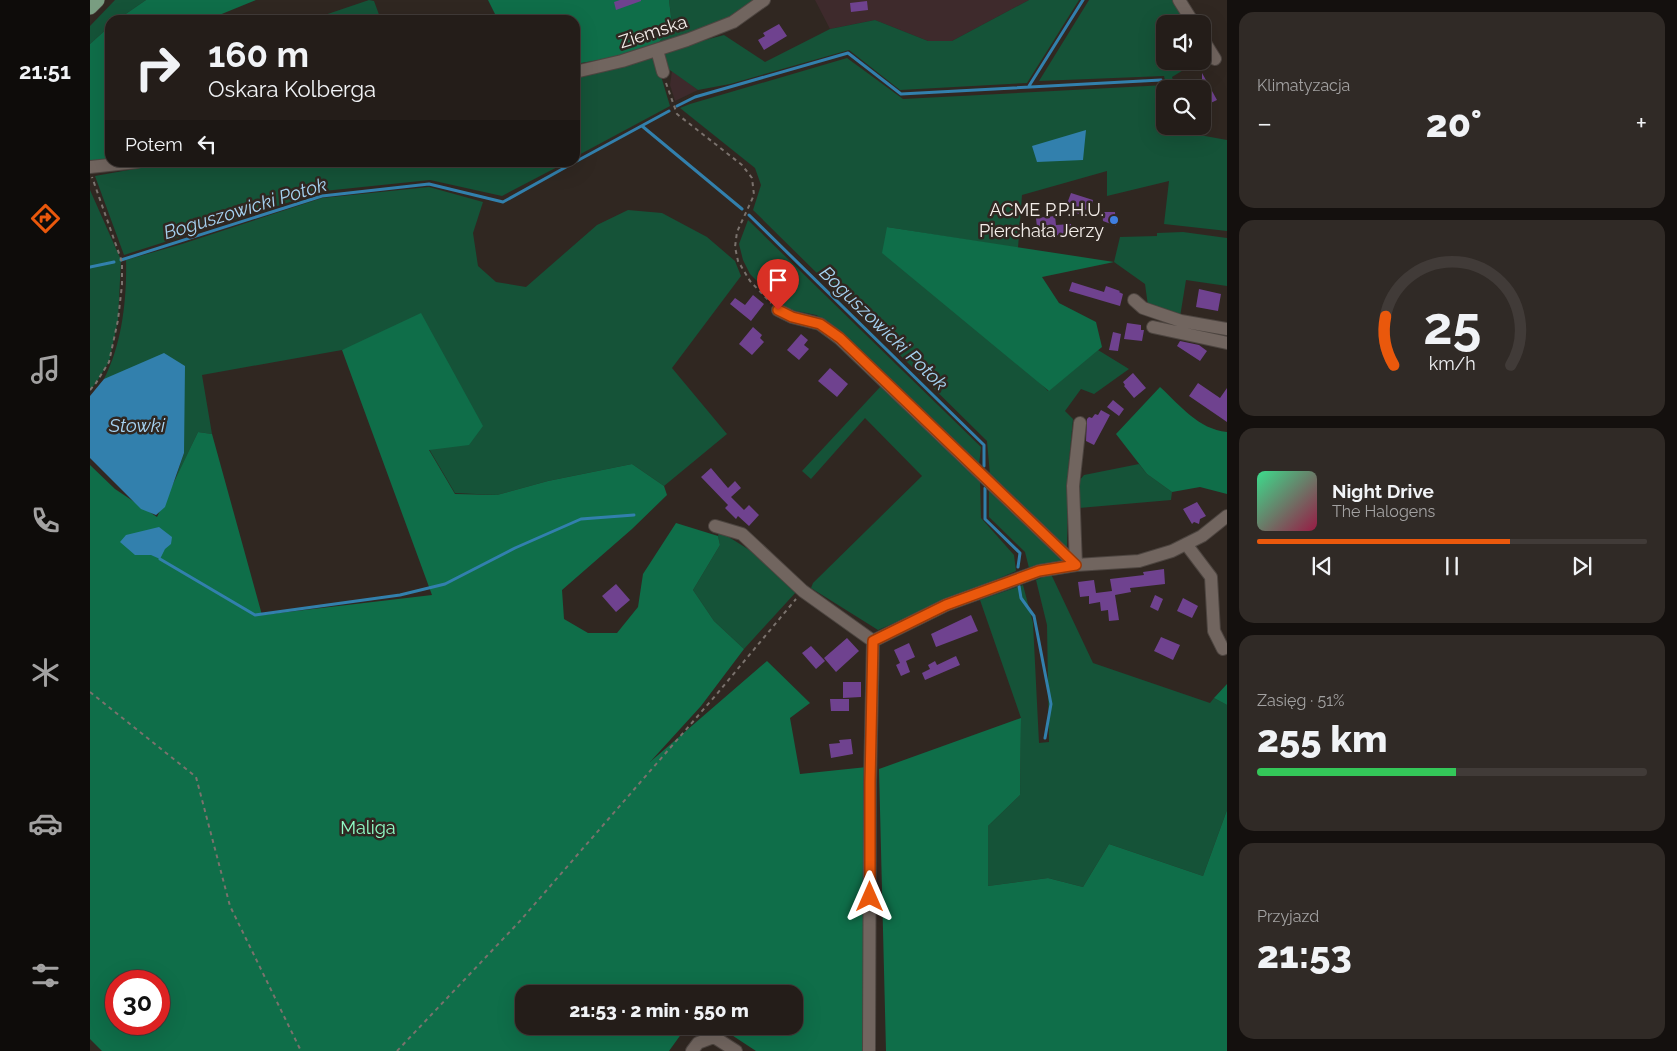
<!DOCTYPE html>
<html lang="pl">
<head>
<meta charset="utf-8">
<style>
	body { margin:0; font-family:Raleway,sans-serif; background:#302a26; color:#f1f3f6; height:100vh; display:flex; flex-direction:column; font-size:19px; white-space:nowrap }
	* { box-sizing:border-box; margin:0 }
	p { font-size:16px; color:#a3a2a2 }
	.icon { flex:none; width:28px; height:28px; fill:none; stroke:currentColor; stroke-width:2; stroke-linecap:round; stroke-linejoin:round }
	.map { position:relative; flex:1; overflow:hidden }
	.sheet { display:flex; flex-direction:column; gap:12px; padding:12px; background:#14100e; width:450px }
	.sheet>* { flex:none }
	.hud { position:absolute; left:15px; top:15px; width:475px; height:152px; border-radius:15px; box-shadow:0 5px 20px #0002,0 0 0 1px #413b38; background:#241d19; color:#f1f3f6; overflow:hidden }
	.controls { position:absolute; left:1066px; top:15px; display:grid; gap:10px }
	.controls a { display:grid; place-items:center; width:55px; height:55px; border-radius:10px; background:#241d19; box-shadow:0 5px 20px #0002,0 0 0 1px #413b38; font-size:25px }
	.speed { position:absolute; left:15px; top:970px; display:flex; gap:10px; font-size:25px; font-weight:700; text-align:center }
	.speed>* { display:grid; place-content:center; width:65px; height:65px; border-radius:50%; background:#241d19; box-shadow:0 5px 20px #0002,0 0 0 1px #413b38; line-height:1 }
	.speed .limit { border:8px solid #d22; background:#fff; color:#111 }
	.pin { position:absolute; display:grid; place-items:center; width:42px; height:42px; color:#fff; margin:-51px -21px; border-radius:50% 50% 50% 0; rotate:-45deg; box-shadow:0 0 5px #0007 }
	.pin .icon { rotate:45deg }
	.me { position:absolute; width:55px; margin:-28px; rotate:0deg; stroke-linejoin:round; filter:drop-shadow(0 0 4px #0008) }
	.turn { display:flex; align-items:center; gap:18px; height:105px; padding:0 20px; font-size:22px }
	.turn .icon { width:65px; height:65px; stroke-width:2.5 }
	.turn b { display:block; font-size:35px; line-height:42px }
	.then { display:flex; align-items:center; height:48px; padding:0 20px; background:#0003; gap:10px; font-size:19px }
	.big { font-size:38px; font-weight:800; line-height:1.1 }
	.sheet .card { flex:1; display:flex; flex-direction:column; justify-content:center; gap:8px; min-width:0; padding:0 18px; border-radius:15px; background:#302a26 }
	.sheet .dial { align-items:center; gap:0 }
	.dial svg { height:130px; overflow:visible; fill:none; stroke:#413b38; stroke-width:7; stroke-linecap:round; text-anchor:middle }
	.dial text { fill:#f1f3f6; stroke:none }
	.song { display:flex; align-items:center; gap:15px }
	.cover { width:60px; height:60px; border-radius:8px; background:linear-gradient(135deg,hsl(150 70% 55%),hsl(340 70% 35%)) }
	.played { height:5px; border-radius:2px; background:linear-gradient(90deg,#ea580c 65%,#413b38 65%) }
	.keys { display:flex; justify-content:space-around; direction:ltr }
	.heat { display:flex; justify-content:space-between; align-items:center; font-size:28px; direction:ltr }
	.charge { height:8px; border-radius:4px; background:linear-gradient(90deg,#34c759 51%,#413b38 0) }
	.trip { position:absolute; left:425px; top:985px; width:288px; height:50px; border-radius:15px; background:#241d19; box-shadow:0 5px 20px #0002,0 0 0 1px #413b38; font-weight:800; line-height:50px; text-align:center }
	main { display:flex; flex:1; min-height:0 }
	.tabs { display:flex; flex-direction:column; width:90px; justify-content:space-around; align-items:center; background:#0e0c0a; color:#a3a2a2 }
	.tabs .icon { width:35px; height:35px }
	.tabs .active { color:#ea580c }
	.tabs b { font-size:22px; color:#f1f3f6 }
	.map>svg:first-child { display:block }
	.industrial { fill:#3e2a2c }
	.green { fill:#155338 }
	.forest { fill:#0f6e49; fill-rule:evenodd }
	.water { fill:#3280ad }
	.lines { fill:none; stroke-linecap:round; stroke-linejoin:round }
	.stream { stroke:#3280ad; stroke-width:3 }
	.building { fill:#6f428f }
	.minor-casing { stroke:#4d4540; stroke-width:14 }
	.major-casing { stroke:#4d4540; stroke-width:16 }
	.path { stroke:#7a726d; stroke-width:2; stroke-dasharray:4 4; stroke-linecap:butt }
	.minor { stroke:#71655f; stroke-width:12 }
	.major { stroke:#799d81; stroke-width:15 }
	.route-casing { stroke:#983908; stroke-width:12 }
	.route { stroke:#ea580c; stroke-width:9 }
	.shop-dot { fill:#3f7fe0; stroke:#302721; stroke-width:2 }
	.labels { text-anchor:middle; stroke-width:5; stroke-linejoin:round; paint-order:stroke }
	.street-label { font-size:18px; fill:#f4eeea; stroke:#302721 }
	.poi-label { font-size:18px; fill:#f4eeea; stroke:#302721; text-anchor:end }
	.park-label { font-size:18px; fill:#91fdc7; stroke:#302721 }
	.water-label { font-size:19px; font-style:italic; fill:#a6d2f1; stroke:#302721 }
</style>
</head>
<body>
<main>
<nav class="tabs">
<b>21:51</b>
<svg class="icon active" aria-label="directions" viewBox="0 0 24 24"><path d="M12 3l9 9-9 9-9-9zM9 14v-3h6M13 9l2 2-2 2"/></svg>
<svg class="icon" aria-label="music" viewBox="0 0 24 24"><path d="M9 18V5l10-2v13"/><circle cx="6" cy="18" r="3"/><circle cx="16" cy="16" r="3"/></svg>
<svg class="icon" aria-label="phone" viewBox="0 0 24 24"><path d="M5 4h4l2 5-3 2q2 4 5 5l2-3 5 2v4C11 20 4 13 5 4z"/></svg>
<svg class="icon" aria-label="climate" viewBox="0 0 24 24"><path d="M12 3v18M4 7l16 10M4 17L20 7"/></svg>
<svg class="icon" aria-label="car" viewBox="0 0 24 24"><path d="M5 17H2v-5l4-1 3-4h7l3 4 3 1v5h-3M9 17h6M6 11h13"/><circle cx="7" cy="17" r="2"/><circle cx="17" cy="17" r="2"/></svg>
<svg class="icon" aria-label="filters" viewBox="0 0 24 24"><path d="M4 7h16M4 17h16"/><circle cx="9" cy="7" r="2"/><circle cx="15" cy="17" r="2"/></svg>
</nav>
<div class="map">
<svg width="1137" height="1051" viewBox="0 0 1137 1051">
	<rect width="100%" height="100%" fill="#302721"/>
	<!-- industrial -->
	<path class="industrial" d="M725 0H939L862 41H838L785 20 740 29Z
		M582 71 608 90 585 101 580 85Z"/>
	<!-- green -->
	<path class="green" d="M25 0H56L27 20H20V26L0 44V26Z
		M279 0 284 1 291 20H220Z
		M579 0H664L640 19 567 45 582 25Z
		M939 0H989L937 83 810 90 759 50 640 84 608 90 577 68 572 59 578 50 634 35 675 62 740 29 785 20 838 41H862Z
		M999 0H1084L1098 24H1075V61H1108L1082 77 1086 89H1075V126H1101L1104 134 1137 140V231L1074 224 1079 181 1017 196V171L932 195 928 248 797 227 958 391 1008 350 1039 369 1004 394 991 389 975 411 983 419 978 471 977 550 900 475 897 441 663 210 671 185 665 168 590 108 600 104 757 58 813 99 1076 85 1074 76 949 81Z
		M565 56 580 106 485 157V75Z
		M83 162H475V163L412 196 340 180 234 191 34 255 5 176Z
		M339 187 393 202 383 233 388 266 406 282 436 287 507 225 538 210 572 213 617 237 645 261 651 276 582 368 637 434 574 486 542 464 458 481 407 495 365 493 339 449 378 444 332 328 252 350 112 375 122 434 108 432 85 480 94 453 14 379C32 344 37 299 36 260L92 244 232 198Z
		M0 190 31 260 28 320 19 362 6 383 0 390Z
		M658 220 891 447 889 465 852 432 738 321 726 315 702 310 691 305 660 274 653 260 649 244Z
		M1093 232 1137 238V286L1096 280 1090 317 1058 306 1055 284 1024 262 1030 237 1067 236V233Z
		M791 386 890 480 891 518 924 555 926 571 788 630 721 588 723 583 832 476 775 418 721 479 712 471Z
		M1049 464 1057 474 1082 492 1081 500 989 508 988 482 994 475Z
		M899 486 976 561 939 568 935 552 899 517Z
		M629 531 666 554 707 591 654 649 624 621 603 590 630 545 628 536Z
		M961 574 1003 663 1120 703 1124 698 1137 705V810L1113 876 1019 844 993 887 958 878 898 886V826L930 795 931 718 890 600 933 585 943 623 949 743 959 742 957 625 946 580Z"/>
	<!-- forest -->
	<path class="forest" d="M56 0H166L117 20H27Z
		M398 0H579L582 25 567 45 527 57 485 64V20H408Z
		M20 26V162L0 163V44Z
		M797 227 1024 262 952 277 969 303 1006 322 1012 347 959 391 792 253Z
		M331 313 393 426 379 445 339 450 365 494 407 495 458 481 542 464 574 486 577 495 542 529 472 590 474 619 498 633H527L548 607 553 574 586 523 628 536 630 545 603 590 624 621 654 649 611 706 560 762 677 661 720 703 700 718 710 774 777 767 773 1051H666L628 1026H704V994H434V1026H597L579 1051H12L0 1039V465L25 489 67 517 108 432 122 434 172 615 342 595 252 350ZM26 981H69V1024H26Z
		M1070 387C1091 406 1108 429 1137 432V494L1110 487 1082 492 1057 474 1026 434Z
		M1137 684V705L1124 698Z
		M931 718 930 795 898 826V886L958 878 993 887 1019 844 1113 876 1137 810V1051H796L789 769Z"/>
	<!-- water -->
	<path class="water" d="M996 130 993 160 947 162 942 146Z
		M74 353 95 366 94 453 75 507 66 515 51 509 0 458V396L14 379Z
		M69 527 82 537 81 544 75 549 70 559 61 555H45L30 542 36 535Z"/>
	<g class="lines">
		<!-- stream -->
		<path class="stream" d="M939 86 993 0
			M587 106 605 97 758 53 811 94 1071 80
			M552 126 652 209
			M485 162 579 111
			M659 215 894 445V466
			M31 260 232 196 339 184 413 202 485 162
			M0 267 24 262
			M895 488V519L930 553 928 567
			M70 559 165 615 310 595 355 584 425 548 491 519 544 515
			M929 586 931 598 944 616 961 704 955 738"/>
	</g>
	<!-- building -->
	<path class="building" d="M530 0H551V1L526 10 524 2Z
		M777 1 778 10 761 12 760 3Z
		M689 24 697 36 674 50 668 40 675 36 673 33Z
		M1112 73 1127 100 1112 107Z
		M981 193 1003 200 1000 211 994 209 992 215 975 209Z
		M1012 212H1025L1026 226 1013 221Z
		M965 216 966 225 981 224 982 234 948 237 946 218Z
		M982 282 1014 292 1016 286 1030 291 1029 292 1033 294 1030 306 979 291Z
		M1109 289 1131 294 1128 311 1106 307Z
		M663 295 674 304 661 321 640 304 645 298 655 305Z
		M1037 323 1051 325V330H1054L1052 341 1034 339Z
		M663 327 672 335 670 338 674 342 662 355 649 344Z
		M1023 332 1031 334 1028 351 1019 350Z
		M711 334 718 340 714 345 719 349 709 360 697 350Z
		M1090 341 1109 345 1117 351 1110 361 1087 346Z
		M740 368 758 384 747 397 728 381Z
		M1043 373 1056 388 1044 398 1034 386 1035 385 1033 382Z
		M1108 383 1130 398 1137 388V422L1099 396Z
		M1023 400 1034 409 1029 416 1017 407Z
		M1011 410 1020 415 1004 445 996 441 997 419 999 417 1002 418 1005 414 1008 415Z
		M621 468 638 488 645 481 651 488 641 497 654 510 659 505 669 515 659 526 648 516 646 519 635 508 638 505 611 477Z
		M1107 502 1116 516 1110 519 1109 524 1104 522 1102 524 1093 509Z
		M1074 569 1075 584 1040 588 1041 592 1025 595 1029 620 1019 621 1018 610 1011 611 1010 602 999 604V596L990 597 988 582 1004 580 1006 593 1022 591 1020 579 1054 575 1053 572Z
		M526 584 540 600 526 612 512 596Z
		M1065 595 1073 599 1068 611 1060 607Z
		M1093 598 1108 606 1102 618 1087 611Z
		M881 615 888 631 846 647 841 634Z
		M1071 637 1090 645 1083 660 1064 651Z
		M757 638 769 651 746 672 734 658Z
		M819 643 825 657 816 661 820 672 811 676 806 665 810 663 804 650Z
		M721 646 735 661 726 669 712 653Z
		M866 656 870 665 835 680 832 673 840 669 838 665 845 661 847 665Z
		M753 682H771V697L753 698Z
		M740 699H759V711H741Z
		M761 739 763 754 741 758 739 744 750 743 749 740Z"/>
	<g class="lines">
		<!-- minor casing -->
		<g class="minor-casing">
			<path id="minor" d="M1089 0 1104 24
				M1112 38 1125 59
				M567 50 573 72
				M485 72 532 61 597 40 643 22 674 0
				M0 167 47 162
				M1044 300 1053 308 1091 321 1137 329
				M688 310 702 317 730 324 749 338 986 565
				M1063 327 1137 343
				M625 526 652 534 713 591 783 641
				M1096 544 1121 577 1124 631 1133 649
				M986 565 983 486 990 423
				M602 1051 608 1043 624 1037 646 1051
				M779 1051 780 782 783 641 856 605 949 571 986 565 1049 561 1082 551 1112 536 1137 516"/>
		</g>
		<!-- major casing -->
		<g class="major-casing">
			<path id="major" d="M0 7 7 0"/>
		</g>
		<!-- path -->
		<path class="path" d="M576 83 587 114 652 165 662 178 664 195 647 232 645 247 648 261 660 281 681 303
			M0 390 6 383 19 362 28 320 32 285V262L2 177
			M0 692 106 777 140 906 211 1051
			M307 1051 430 921 626 695 706 599"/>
		<!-- minor -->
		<use href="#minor" class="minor"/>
		<!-- major -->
		<use href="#major" class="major"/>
	</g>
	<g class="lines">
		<!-- route casing -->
		<g class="route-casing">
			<path id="route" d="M688 310 702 317 730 324 750 338 986 565 949 571 856 605 783 641 780 782V897"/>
		</g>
		<!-- route -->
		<use href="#route" class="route"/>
	</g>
	<!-- markers -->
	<circle class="shop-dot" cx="1024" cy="220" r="5"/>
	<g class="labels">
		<!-- street labels -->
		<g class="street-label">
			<text transform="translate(563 32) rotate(-18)" y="6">Ziemska</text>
		</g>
		<!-- poi labels -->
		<g class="poi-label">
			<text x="1014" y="216">ACME P.P.H.U.<tspan x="1014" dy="21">Pierchała Jerzy</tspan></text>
		</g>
		<!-- park labels -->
		<g class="park-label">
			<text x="278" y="834">Maliga</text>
		</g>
		<!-- water labels -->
		<g class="water-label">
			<text transform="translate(155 208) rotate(-17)" y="7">Boguszowicki Potok</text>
			<text transform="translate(794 328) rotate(44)" y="7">Boguszowicki Potok</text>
			<text x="47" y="432">Stowki</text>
		</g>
	</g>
</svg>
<div class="controls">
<a><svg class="icon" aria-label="sound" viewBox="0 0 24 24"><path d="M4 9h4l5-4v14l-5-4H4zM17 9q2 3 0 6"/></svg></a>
<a><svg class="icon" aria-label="search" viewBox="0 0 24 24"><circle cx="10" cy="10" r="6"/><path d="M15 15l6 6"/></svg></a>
</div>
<div class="speed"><div class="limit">30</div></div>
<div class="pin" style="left:688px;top:310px;background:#d93025"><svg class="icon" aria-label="arrive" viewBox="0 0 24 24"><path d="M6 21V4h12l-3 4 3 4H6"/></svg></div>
<svg class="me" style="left:780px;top:897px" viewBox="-20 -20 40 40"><path d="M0-17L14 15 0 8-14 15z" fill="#ea580c" stroke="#fff" stroke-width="4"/></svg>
<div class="trip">21:53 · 2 min · 550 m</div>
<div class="hud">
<div class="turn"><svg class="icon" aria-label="right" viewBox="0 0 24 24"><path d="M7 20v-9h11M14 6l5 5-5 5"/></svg><div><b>160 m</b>Oskara Kolberga</div></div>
<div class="then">Potem<svg class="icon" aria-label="left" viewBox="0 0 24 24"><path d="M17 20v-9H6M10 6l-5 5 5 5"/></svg></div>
</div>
</div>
<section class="sheet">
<div class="card"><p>Klimatyzacja</p>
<div class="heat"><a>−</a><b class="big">20°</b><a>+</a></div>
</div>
<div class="card dial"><svg viewBox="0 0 100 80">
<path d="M14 69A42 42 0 1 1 86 69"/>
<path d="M14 69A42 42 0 0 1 9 39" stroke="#ea580c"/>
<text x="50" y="56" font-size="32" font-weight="700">25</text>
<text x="50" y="72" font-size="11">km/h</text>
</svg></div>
<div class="card">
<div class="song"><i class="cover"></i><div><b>Night Drive</b><p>The Halogens</p></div></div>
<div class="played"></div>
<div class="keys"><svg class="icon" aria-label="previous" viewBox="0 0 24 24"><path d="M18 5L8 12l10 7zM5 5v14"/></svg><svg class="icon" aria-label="pause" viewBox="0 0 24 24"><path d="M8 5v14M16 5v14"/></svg><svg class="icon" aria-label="next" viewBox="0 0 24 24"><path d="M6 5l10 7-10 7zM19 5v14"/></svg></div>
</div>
<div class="card"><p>Zasięg · 51%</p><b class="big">255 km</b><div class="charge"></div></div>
<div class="card"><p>Przyjazd</p><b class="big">21:53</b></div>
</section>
</main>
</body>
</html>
